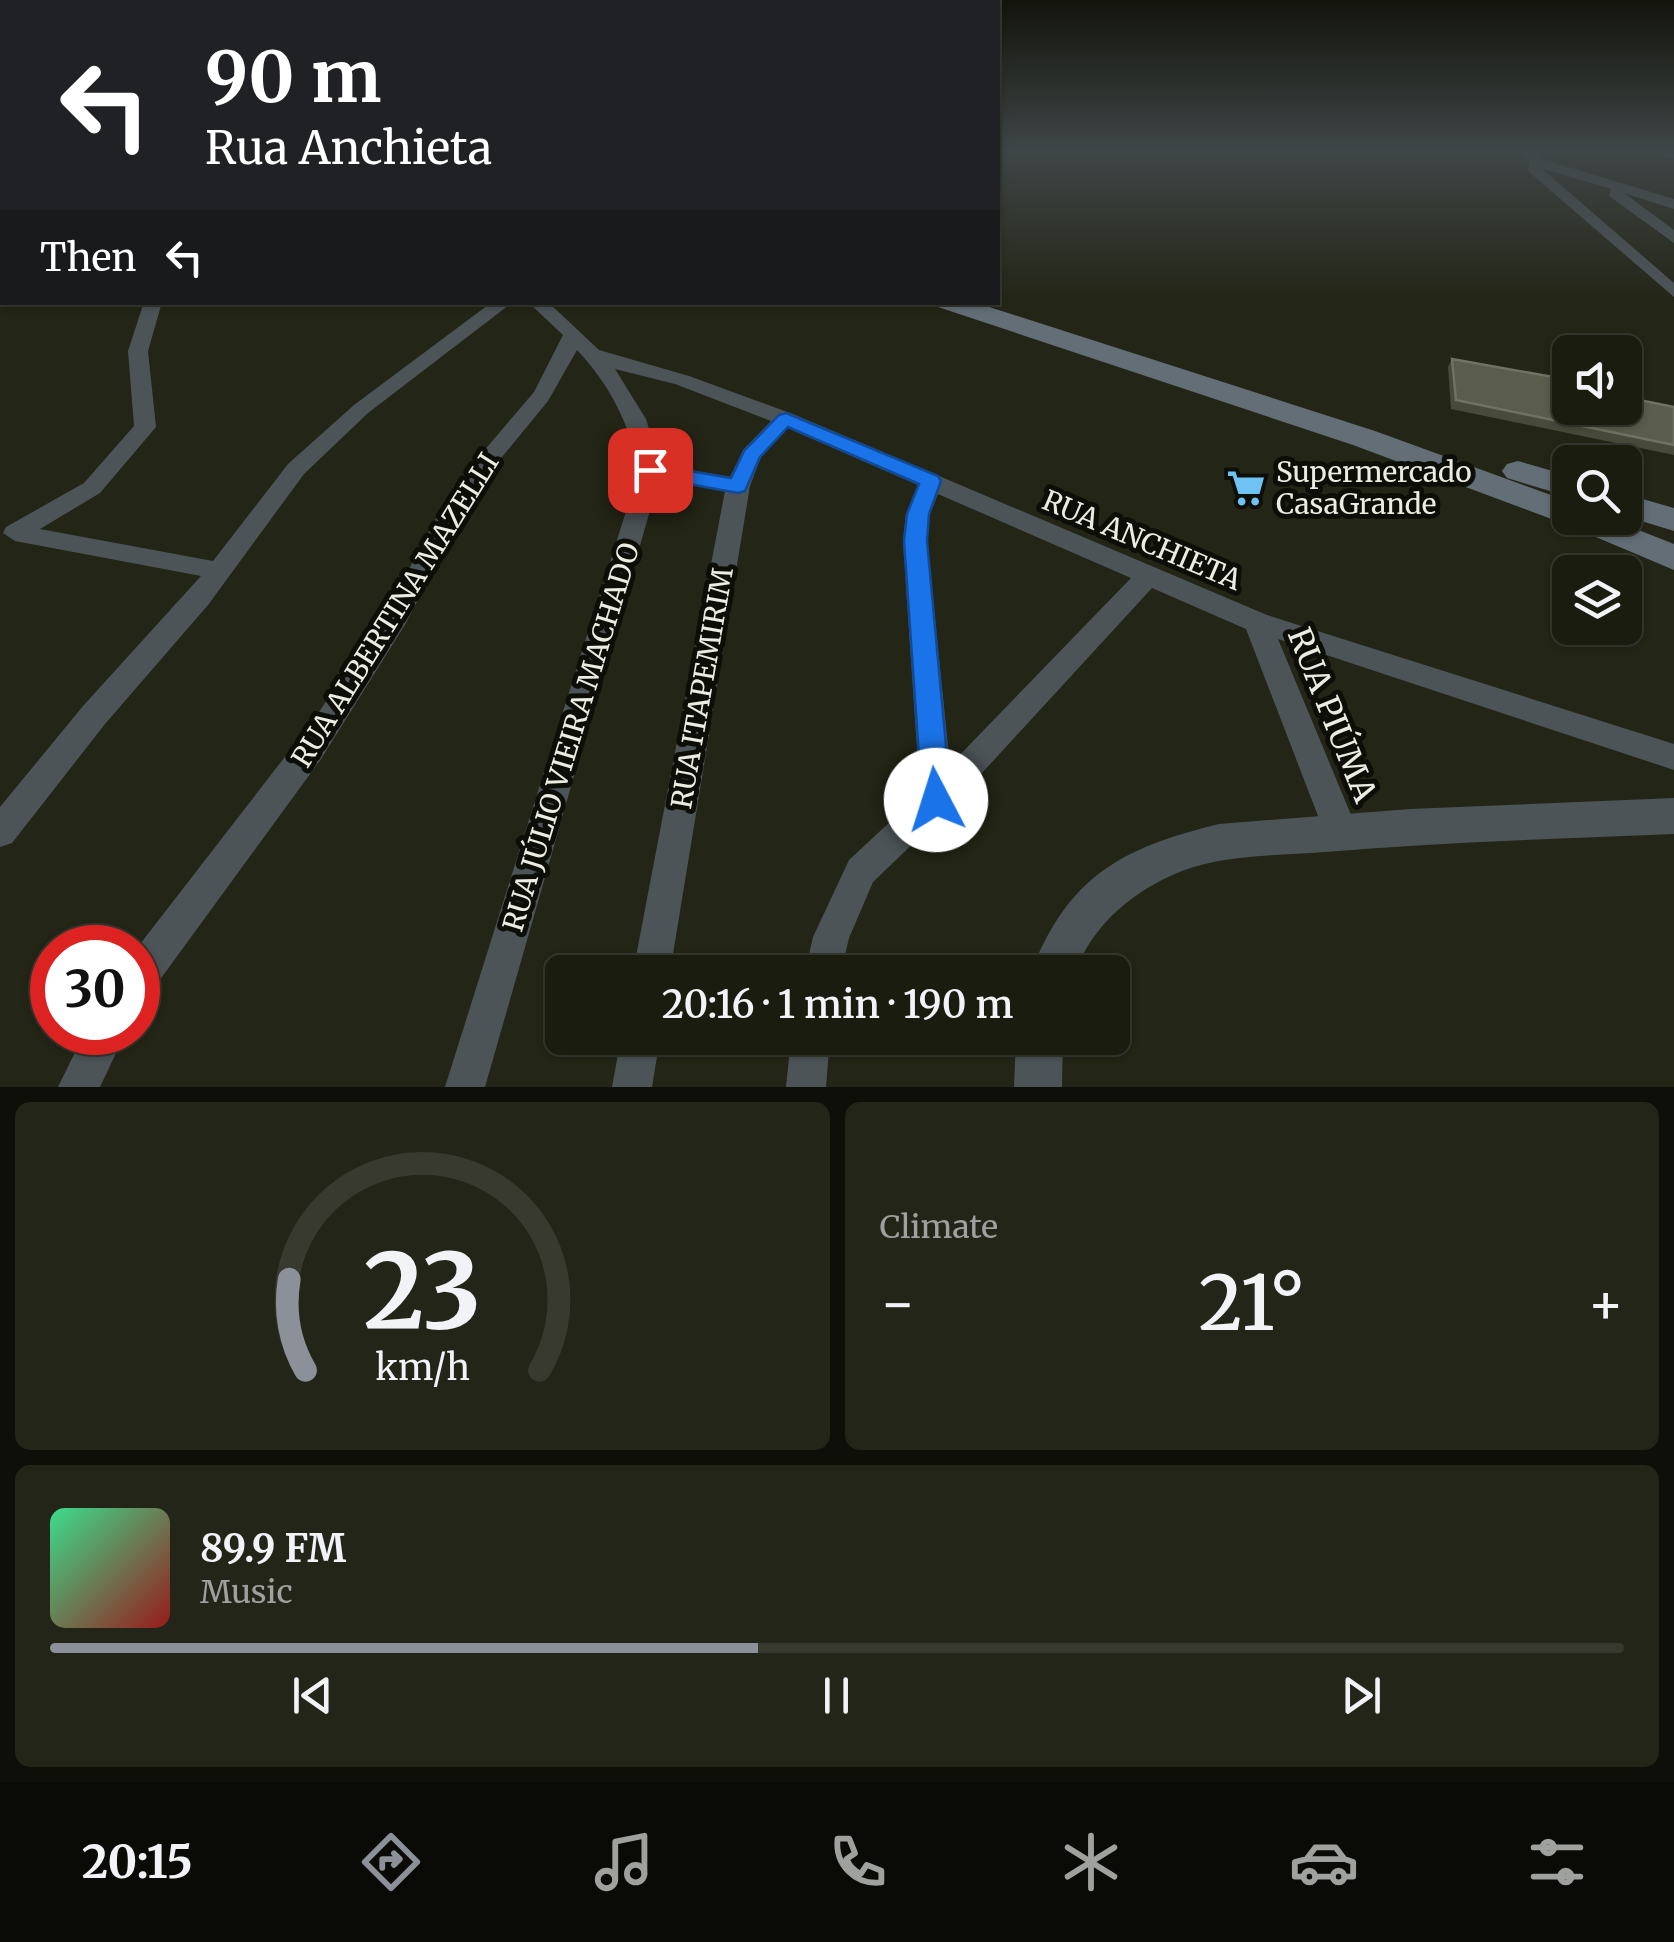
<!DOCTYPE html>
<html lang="en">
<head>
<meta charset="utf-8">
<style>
	body { margin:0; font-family:Merriweather,serif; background:#232519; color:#f1f3f6; height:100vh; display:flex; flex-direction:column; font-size:38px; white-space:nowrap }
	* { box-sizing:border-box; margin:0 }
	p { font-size:32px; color:#9fa19f }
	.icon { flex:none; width:55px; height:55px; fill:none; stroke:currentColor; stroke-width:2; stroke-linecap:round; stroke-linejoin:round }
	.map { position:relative; height:1087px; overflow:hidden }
	.side { display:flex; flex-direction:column; gap:15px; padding:15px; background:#0e0f09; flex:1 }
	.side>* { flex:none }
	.hud { position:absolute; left:0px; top:0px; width:1000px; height:305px; box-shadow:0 2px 8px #0004,0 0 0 2px #383a30; background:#202124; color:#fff; overflow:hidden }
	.fabs { position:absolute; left:1552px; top:335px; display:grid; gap:20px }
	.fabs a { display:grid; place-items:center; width:90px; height:90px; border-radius:15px; background:#1a1c10; box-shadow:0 2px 8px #0004,0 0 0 2px #383a30; font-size:50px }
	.speed { position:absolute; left:30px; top:925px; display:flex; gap:20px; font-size:50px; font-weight:700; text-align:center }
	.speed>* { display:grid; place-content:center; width:130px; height:130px; border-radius:50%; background:#1a1c10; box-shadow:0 2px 8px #0004,0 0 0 2px #383a30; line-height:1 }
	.speed .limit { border:15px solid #d22; background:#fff; color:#111 }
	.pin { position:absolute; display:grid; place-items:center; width:85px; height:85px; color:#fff; margin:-42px; border-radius:20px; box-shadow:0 5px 15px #0006 }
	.me { position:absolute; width:110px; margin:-55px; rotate:355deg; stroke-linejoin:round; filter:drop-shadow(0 0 8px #0008) }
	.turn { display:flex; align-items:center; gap:35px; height:210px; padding:0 40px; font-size:45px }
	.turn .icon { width:130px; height:130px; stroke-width:2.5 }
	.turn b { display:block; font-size:70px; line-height:85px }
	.then { display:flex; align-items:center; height:95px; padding:0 40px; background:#0003; gap:20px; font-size:38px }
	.big { font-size:75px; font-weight:600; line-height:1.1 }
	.side .tile { flex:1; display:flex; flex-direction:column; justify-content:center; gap:15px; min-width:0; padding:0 35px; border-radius:15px; background:#232519 }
	.side .dial { align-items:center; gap:0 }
	.dial svg { height:260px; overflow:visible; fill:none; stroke:#383a30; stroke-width:7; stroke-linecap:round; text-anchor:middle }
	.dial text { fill:#f1f3f6; stroke:none }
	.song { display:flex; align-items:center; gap:30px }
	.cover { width:120px; height:120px; border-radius:15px; background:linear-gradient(135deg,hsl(150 70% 55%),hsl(0 70% 35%)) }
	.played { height:10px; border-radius:5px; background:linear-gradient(90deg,#8c9099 45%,#383a30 45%) }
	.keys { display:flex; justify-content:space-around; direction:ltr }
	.heat { display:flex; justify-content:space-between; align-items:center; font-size:55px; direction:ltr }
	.side .tiles { flex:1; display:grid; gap:15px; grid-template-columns:1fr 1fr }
	.tile:last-child { grid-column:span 2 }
	.trip { position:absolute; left:545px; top:955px; width:585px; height:100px; border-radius:15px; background:#1a1c10; box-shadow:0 2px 8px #0004,0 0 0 2px #383a30; font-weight:600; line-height:100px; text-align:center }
	.tab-bar { display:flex; height:160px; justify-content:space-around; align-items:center; background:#0a0b06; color:#9fa19f }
	.tab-bar .icon { width:70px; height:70px }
	.tab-bar .current { color:#8c9099 }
	.tab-bar b { font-size:45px; color:#f1f3f6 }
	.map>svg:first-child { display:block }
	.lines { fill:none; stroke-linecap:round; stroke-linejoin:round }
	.minor { fill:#4c5458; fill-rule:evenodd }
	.tertiary { fill:#4c5458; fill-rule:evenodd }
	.secondary { fill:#636e76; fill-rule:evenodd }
	.wall { fill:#484a3b }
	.building { fill:#5a5c4d; stroke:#707264; stroke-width:2.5 }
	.route { fill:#1a73e8; stroke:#114b97; stroke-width:2.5 }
	.labels { text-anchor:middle; stroke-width:10; stroke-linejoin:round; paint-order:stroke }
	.poi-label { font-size:28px; fill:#ebede3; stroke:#0d0e07; text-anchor:start }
	.street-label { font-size:28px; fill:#ebede3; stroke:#0d0e07 }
	.near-street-label { font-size:32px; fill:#ebede3; stroke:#0d0e07 }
</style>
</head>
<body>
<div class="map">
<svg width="1674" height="1087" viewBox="0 0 1674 1087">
	<rect width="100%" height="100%" fill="#232516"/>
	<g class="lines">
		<!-- minor -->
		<path class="minor" d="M1517 149H1532L1542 159 1674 199V209L1624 193 1674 230V243L1609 196 1611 189 1541 168 1674 283V297L1528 171 1530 163Z
			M1644 149 1674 151V159L1646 152Z
			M0 196 2 197V205L0 206Z
			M144 302H162L148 351 156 427 100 493 40 529 213 561 288 464 354 405 492 302H513L368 413 304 474 208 605 105 724 12 843 0 847V807L83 706 201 576 15 541 3 533 6 527 84 483 134 426 128 351Z
			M528 302H548L599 350 689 376 793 414 1267 615 1674 744V770L1278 639 1359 834 1354 845 1342 849 1330 845 1325 834 1246 629 1152 588 948 810 873 882 849 938 841 972H805L813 937 849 860 920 794 903 541 906 514 918 485 788 428 761 457 750 486 670 972H633L725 491 659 479 485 1087H445L639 470C629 423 610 385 577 350L548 401 474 491 406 623 321 759 151 992 138 998 137 948 315 718 387 610 453 487 534 392 563 335ZM615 369 675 384 771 421 743 450 730 477 660 465 646 419ZM938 494 1131 578 950 765 927 541 930 514Z
			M85 1032H126L100 1087H58Z
			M621 1038H660L652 1087H612Z
			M791 1038H830L826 1087H786Z"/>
		<!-- tertiary -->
		<path class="tertiary" d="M1674 798V834C1557 839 1441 842 1325 852 1278 856 1227 854 1182 871 1134 890 1093 924 1075 972H1031C1069 876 1121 848 1219 824L1410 809Z
			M1016 1038H1063L1062 1087H1014Z"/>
		<!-- secondary -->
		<path class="secondary" d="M935 302H974L1375 431 1570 502V518H1608L1674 544V570L1565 524 1353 445 938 307Z
			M1518 461 1570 476V497L1507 478 1502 471 1507 464Z
			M1625 494 1674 508V531L1625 516Z"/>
	</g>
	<!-- wall -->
	<path class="wall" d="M1452 359 1570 408 1674 407V455L1451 409 1448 367Z"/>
	<!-- building -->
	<path class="building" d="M1452 359 1570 380V408H1625V397L1674 407V445L1456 400Z"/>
	<!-- sky -->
	<linearGradient id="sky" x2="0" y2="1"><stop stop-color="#13140c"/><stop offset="0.5" stop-color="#3f4647"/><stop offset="1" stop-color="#3f4647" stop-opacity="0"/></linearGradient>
	<rect width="1674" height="301" fill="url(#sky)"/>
	<!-- route -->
	<path class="route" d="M786 413 938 476 941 481 929 514 927 541 951 800 947 809 936 813 926 809 922 800 904 541 907 514 919 484 788 427 760 457 745 491 738 493 650 477 639 470 650 464 731 478 744 451 779 415Z"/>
	<!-- icons -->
	<defs>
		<g id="supermarket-bare" transform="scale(3)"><path d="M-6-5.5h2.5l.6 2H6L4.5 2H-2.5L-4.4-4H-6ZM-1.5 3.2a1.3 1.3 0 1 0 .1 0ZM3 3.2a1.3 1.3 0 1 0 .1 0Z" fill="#6fc2f4" stroke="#0d0e07" stroke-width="2.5" paint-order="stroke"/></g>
	</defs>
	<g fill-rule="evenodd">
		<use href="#supermarket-bare" x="1246" y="488"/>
	</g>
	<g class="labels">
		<!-- poi labels -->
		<g class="poi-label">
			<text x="1276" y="482">Supermercado<tspan x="1276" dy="32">CasaGrande</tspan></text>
		</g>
		<!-- street labels -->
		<g class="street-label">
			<text transform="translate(1142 540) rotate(23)" y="10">RUA ANCHIETA</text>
			<text transform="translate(395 610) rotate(-58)" y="10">RUA ALBERTINA MAZELLI</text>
			<text transform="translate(702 688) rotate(-80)" y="10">RUA ITAPEMIRIM</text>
			<text transform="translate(571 737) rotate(-73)" y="10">RUA JÚLIO VIEIRA MACHADO</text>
		</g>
		<!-- near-street labels -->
		<g class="near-street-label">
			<text transform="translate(1332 715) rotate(68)" y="11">RUA PIÚMA</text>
		</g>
	</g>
</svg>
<div class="fabs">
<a><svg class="icon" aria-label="sound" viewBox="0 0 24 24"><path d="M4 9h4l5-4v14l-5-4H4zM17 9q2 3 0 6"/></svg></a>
<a><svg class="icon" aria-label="search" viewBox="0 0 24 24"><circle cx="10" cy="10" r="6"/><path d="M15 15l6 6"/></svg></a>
<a><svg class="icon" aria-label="layers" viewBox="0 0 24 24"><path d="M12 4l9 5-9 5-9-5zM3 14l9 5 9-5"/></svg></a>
</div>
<div class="speed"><div class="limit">30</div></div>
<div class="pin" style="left:650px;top:470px;background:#d93025"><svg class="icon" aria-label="arrive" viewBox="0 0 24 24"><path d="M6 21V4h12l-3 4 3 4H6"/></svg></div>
<svg class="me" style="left:936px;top:800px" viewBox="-20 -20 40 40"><circle r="19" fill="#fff"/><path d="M0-13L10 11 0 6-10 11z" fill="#1a73e8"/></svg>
<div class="trip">20:16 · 1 min · 190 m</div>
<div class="hud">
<div class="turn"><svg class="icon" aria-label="left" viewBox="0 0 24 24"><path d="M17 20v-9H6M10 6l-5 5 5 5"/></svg><div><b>90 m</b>Rua Anchieta</div></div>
<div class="then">Then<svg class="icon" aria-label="left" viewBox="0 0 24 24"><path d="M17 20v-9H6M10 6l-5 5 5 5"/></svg></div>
</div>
</div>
<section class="side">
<div class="tiles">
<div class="tile dial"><svg viewBox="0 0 100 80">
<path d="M14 69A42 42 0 1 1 86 69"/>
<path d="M14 69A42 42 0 0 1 9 41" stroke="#8c9099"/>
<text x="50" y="56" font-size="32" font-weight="700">23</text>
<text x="50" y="72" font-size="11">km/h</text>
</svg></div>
<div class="tile"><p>Climate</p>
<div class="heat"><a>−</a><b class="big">21°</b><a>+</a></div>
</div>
<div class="tile">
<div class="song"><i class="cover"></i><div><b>89.9 FM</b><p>Music</p></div></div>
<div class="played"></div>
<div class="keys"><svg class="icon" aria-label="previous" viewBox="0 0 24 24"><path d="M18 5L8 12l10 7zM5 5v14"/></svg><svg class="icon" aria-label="pause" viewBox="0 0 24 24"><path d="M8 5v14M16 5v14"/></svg><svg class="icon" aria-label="next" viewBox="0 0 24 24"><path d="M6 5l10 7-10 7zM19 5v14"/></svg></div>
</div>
</div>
</section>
<nav class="tab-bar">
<b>20:15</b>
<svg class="icon current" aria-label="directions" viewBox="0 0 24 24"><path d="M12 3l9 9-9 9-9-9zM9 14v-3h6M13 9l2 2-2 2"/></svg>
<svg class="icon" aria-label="music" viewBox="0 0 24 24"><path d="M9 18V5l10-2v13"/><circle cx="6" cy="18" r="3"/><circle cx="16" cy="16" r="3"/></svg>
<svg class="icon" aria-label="phone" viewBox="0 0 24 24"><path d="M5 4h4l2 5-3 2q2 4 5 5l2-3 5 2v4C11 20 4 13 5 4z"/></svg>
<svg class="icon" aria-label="climate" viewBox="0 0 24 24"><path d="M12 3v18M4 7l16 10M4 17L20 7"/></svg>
<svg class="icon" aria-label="car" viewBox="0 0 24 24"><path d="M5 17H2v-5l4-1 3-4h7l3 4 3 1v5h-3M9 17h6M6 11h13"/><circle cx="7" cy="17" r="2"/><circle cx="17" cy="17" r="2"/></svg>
<svg class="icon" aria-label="filters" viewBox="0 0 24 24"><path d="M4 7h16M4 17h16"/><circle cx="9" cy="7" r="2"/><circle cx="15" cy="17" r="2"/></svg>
</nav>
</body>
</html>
